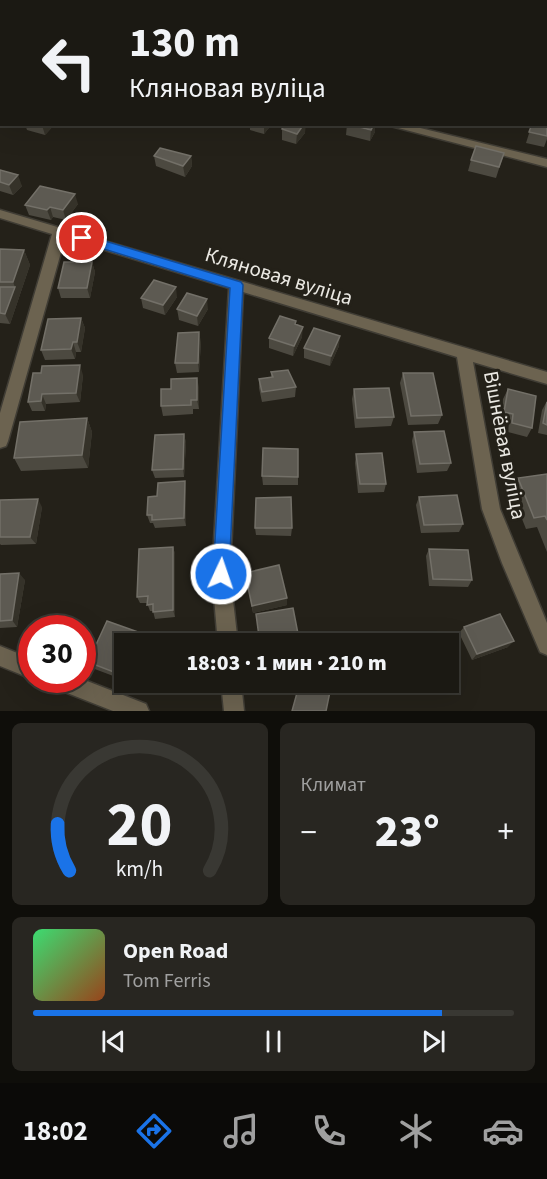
<!DOCTYPE html>
<html lang="ru">
<head>
<meta charset="utf-8">
<style>
	body { margin:0; font-family:"Source Sans 3",sans-serif; background:#282621; color:#f1f3f6; height:100vh; display:flex; flex-direction:column; font-size:22px; white-space:nowrap }
	* { box-sizing:border-box; margin:0 }
	p { font-size:20px; color:#a0a0a0 }
	.icon { flex:none; width:33px; height:33px; fill:none; stroke:currentColor; stroke-width:2; stroke-linecap:round; stroke-linejoin:round }
	.map { position:relative; height:711px; overflow:hidden }
	.details { display:flex; flex-direction:column; gap:12px; padding:12px; background:#0f0e0a; flex:1 }
	.details>* { flex:none }
	.hud { position:absolute; left:0px; top:0px; width:548px; height:126px; box-shadow:0 6px 24px #0002,0 0 0 2px #393833; background:#1b1913; color:#f1f3f6; overflow:hidden }
	.speed { position:absolute; left:18px; top:615px; display:flex; gap:12px; font-size:30px; font-weight:700; text-align:center }
	.speed>* { display:grid; place-content:center; width:78px; height:78px; border-radius:50%; background:#1b1913; box-shadow:0 6px 24px #0002,0 0 0 2px #393833; line-height:1 }
	.speed .limit { border:9px solid #d22; background:#fff; color:#111 }
	.pin { position:absolute; display:grid; place-items:center; width:51px; height:51px; color:#fff; margin:-26px; border:3px solid #fff; border-radius:50%; box-shadow:0 2px 6px #0007 }
	.me { position:absolute; width:66px; margin:-33px; rotate:3deg; stroke-linejoin:round; filter:drop-shadow(0 0 4px #0008) }
	.turn { display:flex; align-items:center; gap:21px; height:126px; padding:0 30px; font-size:27px }
	.turn .icon { width:78px; height:78px; stroke-width:2.5 }
	.turn b { display:block; font-size:42px; line-height:51px }
	.big { font-size:45px; font-weight:800; line-height:1.1 }
	.details .card { flex:1; display:flex; flex-direction:column; justify-content:center; gap:9px; min-width:0; padding:0 21px; border-radius:9px; background:#282621 }
	.details .dial { align-items:center; gap:0 }
	.dial svg { height:156px; overflow:visible; fill:none; stroke:#393833; stroke-width:7; stroke-linecap:round; text-anchor:middle }
	.dial text { fill:#f1f3f6; stroke:none }
	.song { display:flex; align-items:center; gap:18px }
	.cover { width:72px; height:72px; border-radius:9px; background:linear-gradient(135deg,hsl(140 70% 55%),hsl(20 70% 35%)) }
	.played { height:6px; border-radius:3px; background:linear-gradient(90deg,#1a73e8 85%,#393833 85%) }
	.keys { display:flex; justify-content:space-around; direction:ltr }
	.heat { display:flex; justify-content:space-between; align-items:center; font-size:33px; direction:ltr }
	.details .tiles { flex:1; display:grid; gap:12px; grid-template-columns:1fr 1fr }
	.card:last-child { grid-column:span 2 }
	.trip { position:absolute; left:114px; top:633px; width:345px; height:60px; border-radius:0px; background:#1b1913; box-shadow:0 6px 24px #0002,0 0 0 2px #393833; font-weight:800; line-height:60px; text-align:center }
	.dock { display:flex; height:96px; justify-content:space-around; align-items:center; background:#0b0a08; color:#a0a0a0 }
	.dock .icon { width:42px; height:42px }
	.dock .selected { color:#1a73e8 }
	.dock b { font-size:27px; color:#f1f3f6 }
	.map>svg:first-child { display:block }
	.lines { fill:none; stroke-linecap:round; stroke-linejoin:round }
	.minor-casing { stroke:#403d35; stroke-width:3 }
	.tertiary-casing { stroke:#403d35; stroke-width:3 }
	.path { stroke:#7f7d76; stroke-width:2; stroke-dasharray:2 3; stroke-linecap:butt }
	.minor { fill:#6c6350; fill-rule:evenodd }
	.tertiary { fill:#6c6350; fill-rule:evenodd }
	.wall { fill:#4c4940 }
	.shaded-wall { fill:#353229 }
	.building { fill:#5d5a52; stroke:#737068; stroke-width:1.5 }
	.route { fill:#1a73e8; stroke:#114b97; stroke-width:1.5 }
	.labels { text-anchor:middle; stroke-width:6; stroke-linejoin:round; paint-order:stroke }
	.street-label { font-size:21px; fill:#eae8e2; stroke:#242119 }
</style>
</head>
<body>
<div class="map">
<svg width="547" height="711" viewBox="0 0 547 711">
	<rect width="100%" height="100%" fill="#242119"/>
	<g class="lines">
		<!-- minor casing -->
		<g class="minor-casing">
			<path id="minor" d="M0 210 547 372V384L473 362 500 509 547 623V655L540 652 502 563 482 509 457 357 243 292 230 574 238 644H218L212 574 229 288 65 238 8 441 6 446 0 448V413L52 234 0 218Z
				M0 646 32 659V679L0 666Z
				M82 679 146 704 149 711H113L52 687 49 680Z
				M221 682H241L244 711H224Z"/>
		</g>
		<!-- tertiary casing -->
		<g class="tertiary-casing">
			<path id="tertiary" d="M0 27H2V33H0Z
				M383 124H404L547 159V167Z"/>
		</g>
		<!-- path -->
		<path class="path" d="M323 0 329 2"/>
		<!-- minor -->
		<use href="#minor" class="minor"/>
		<!-- tertiary -->
		<use href="#tertiary" class="tertiary"/>
	</g>
	<!-- wall -->
	<path class="wall" d="M2 84V107H0V85Z
		M547 118V139L544 147 526 143 532 124Z
		M25 124H55L45 135 27 130Z
		M208 124H221L219 127Z
		M250 124H272L264 134 250 130Z
		M347 124 375 132 370 141 346 135Z
		M282 129 305 133 296 144 282 140Z
		M504 153 496 178 468 171 471 160Z
		M154 156H191L192 166 185 177 156 166Z
		M0 170 22 186 13 195 0 191Z
		M78 204 66 220 53 217 51 220 29 215 25 205Z
		M0 249 24 250 30 265 10 324 0 323Z
		M92 262 95 272 90 298H61L58 288Z
		M177 297 165 315 143 308 141 298Z
		M177 309H208L198 326 179 320Z
		M81 318 85 328 81 352H76L75 359 45 360 41 350Z
		M296 325 302 337 293 356 269 348V338Z
		M201 342 199 372 177 373 175 363Z
		M339 346 330 366 304 358V348Z
		M271 372 296 387 295 397 262 402 259 388V379L271 377Z
		M41 373 83 375 80 402 46 404 45 411H32L28 402Z
		M403 373 442 415 438 424 408 425 400 383Z
		M199 387V409H193V414L163 416 161 406Z
		M354 389 394 417 391 426 355 428 352 399Z
		M508 389 532 428 527 437 508 432 509 423 500 421 503 399Z
		M547 401V435L538 433 542 410Z
		M87 418 92 432 88 468 21 471 14 458Z
		M414 432 451 463 447 471 417 473 412 441Z
		M184 434 186 443 184 477 155 478 152 470Z
		M356 454 386 484 384 492 358 493 355 463Z
		M547 474V552L537 527 526 529 511 491 518 478Z
		M262 476 298 477V485H263Z
		M186 490V526L155 528 153 523H150L147 515 157 496Z
		M419 497 463 524 459 532 421 533 416 505Z
		M0 500 42 507 36 544 1 545 0 544Z
		M255 528H292L291 536 256 535Z
		M173 547 175 554V617L155 619 153 611H150L147 603H140L137 597Z
		M429 549 472 580 468 587 429 586 426 556Z
		M245 573 287 598V605L253 613Z
		M0 574 25 580 17 627 0 628Z
		M464 627 508 647 472 660 459 633Z
		M138 632 141 638 124 644V680L92 668 88 662Z
		M162 682H180L177 689Z"/>
	<!-- shaded-wall -->
	<path class="shaded-wall" d="M58 0H67V2H57Z
		M55 124 45 135 42 125Z
		M264 124H272L264 134Z
		M304 124H306L305 133 296 144 297 134Z
		M374 124H375V132L370 141 371 130Z
		M191 156 192 166 185 177 183 166Z
		M18 175 22 186 13 195 9 185Z
		M75 194 78 204 66 220 63 210Z
		M50 207 53 217 51 220 47 210Z
		M24 250 30 265 10 324 5 314 15 287 13 282Z
		M92 262 95 272 90 298 87 288Z
		M176 287 177 297 165 315 163 305Z
		M207 299 208 309 198 326 197 316Z
		M81 318 85 328 81 352 77 342Z
		M303 327 302 337 293 356 294 346Z
		M199 332 201 342 199 372 198 363Z
		M340 336 339 346 330 366 331 356Z
		M73 342 76 352 75 359 71 349Z
		M80 365 83 375 80 402 76 393Z
		M197 378 199 387V409L197 400Z
		M42 394 46 404 45 411 41 401Z
		M87 418 92 432 88 468 82 455Z
		M184 434 186 443 184 477 183 469Z
		M185 481 186 490V526L184 518Z
		M38 499 42 507 36 544 30 537Z
		M173 547 175 554V617L173 610Z
		M19 573 25 580 17 627 12 620Z
		M287 598V605L253 613 252 606Z
		M138 632 141 638 139 644H134Z
		M514 641 508 647 472 660 477 654Z"/>
	<!-- building -->
	<path class="building" d="M44 0H58L57 2 43 1Z
		M2 84V97H0V85Z
		M546 118H547V136L529 132 532 124H546Z
		M286 124H304L297 134 282 129Z
		M348 124H374L371 130Z
		M476 146 504 153 499 167 471 160Z
		M160 148 191 156 183 166 154 156Z
		M0 170 18 175 9 185 0 182Z
		M40 186 75 194 63 210 50 207 47 210 25 205Z
		M0 249 24 250 13 282H0Z
		M64 262H92L87 288H58Z
		M154 280 176 287 163 305 141 298Z
		M0 287H15L5 314 0 313Z
		M187 293 207 299 197 316 177 309Z
		M280 316 296 321 295 324 303 327 294 346 269 338Z
		M81 318 77 342H73L71 349 41 350 48 319Z
		M314 328 340 336 331 356 304 348Z
		M199 332 198 363H175L178 333Z
		M80 365 76 393 42 394 41 401 28 402 33 373H41L42 366Z
		M288 370 296 387 262 392 259 379 273 377 271 372Z
		M403 373H433L442 415 411 416Z
		M197 378V400H191V405L161 406V389H171V379Z
		M389 388 394 417 357 418 354 389Z
		M508 389 536 396 532 428 512 423 513 414 504 412Z
		M547 402V425L543 423Z
		M87 418 82 455 14 458 20 422Z
		M444 431 451 463 420 464 414 432Z
		M184 434 183 469 152 470 155 435Z
		M263 448 298 449V477L262 476Z
		M382 453 386 484H360L356 454Z
		M547 474V520L545 516 534 518 518 478Z
		M185 481 184 518 152 520V515H147L148 497 157 496 158 483Z
		M457 495 463 524 424 525 419 497Z
		M291 497 292 528H255L256 498Z
		M38 499 30 537H0V500Z
		M173 547V610L153 612V604L147 605 148 596 137 597 139 549Z
		M429 549 468 550 472 580 433 579Z
		M279 565 287 598 252 606 245 573Z
		M19 573 12 620 0 621V574Z
		M293 608 300 644H260L256 614Z
		M500 614 514 641 477 654 464 627Z
		M107 621 138 632 134 644H124V676L88 662Z
		M167 682H178L176 687Z
		M300 682H332L326 711H292Z"/>
	<!-- route -->
	<path class="route" d="M82 234 241 282 243 285 229 574 227 580 221 582 215 580 213 574 230 288 78 241 76 238Z"/>
	<g class="labels">
		<!-- street labels -->
		<g class="street-label">
			<text transform="translate(279 276) rotate(17)" y="7">Кляновая вуліца</text>
			<text transform="translate(505 445) rotate(79)" y="7">Вішнёвая вуліца</text>
		</g>
	</g>
</svg>
<div class="speed"><div class="limit">30</div></div>
<div class="pin" style="left:82px;top:238px;background:#d93025"><svg class="icon" aria-label="arrive" viewBox="0 0 24 24"><path d="M6 21V4h12l-3 4 3 4H6"/></svg></div>
<svg class="me" style="left:221px;top:574px" viewBox="-20 -20 40 40"><circle r="17" fill="#1a73e8" stroke="#fff" stroke-width="3"/><path d="M0-11L8 9 0 5-8 9z" fill="#fff"/></svg>
<div class="trip">18:03 · 1 мин · 210 m</div>
<div class="hud">
<div class="turn"><svg class="icon" aria-label="left" viewBox="0 0 24 24"><path d="M17 20v-9H6M10 6l-5 5 5 5"/></svg><div><b>130 m</b>Кляновая вуліца</div></div>
</div>
</div>
<section class="details">
<div class="tiles">
<div class="card dial"><svg viewBox="0 0 100 80">
<path d="M14 69A42 42 0 1 1 86 69"/>
<path d="M14 69A42 42 0 0 1 8 45" stroke="#1a73e8"/>
<text x="50" y="56" font-size="32" font-weight="700">20</text>
<text x="50" y="72" font-size="11">km/h</text>
</svg></div>
<div class="card"><p>Климат</p>
<div class="heat"><a>−</a><b class="big">23°</b><a>+</a></div>
</div>
<div class="card">
<div class="song"><i class="cover"></i><div><b>Open Road</b><p>Tom Ferris</p></div></div>
<div class="played"></div>
<div class="keys"><svg class="icon" aria-label="previous" viewBox="0 0 24 24"><path d="M18 5L8 12l10 7zM5 5v14"/></svg><svg class="icon" aria-label="pause" viewBox="0 0 24 24"><path d="M8 5v14M16 5v14"/></svg><svg class="icon" aria-label="next" viewBox="0 0 24 24"><path d="M6 5l10 7-10 7zM19 5v14"/></svg></div>
</div>
</div>
</section>
<nav class="dock">
<b>18:02</b>
<svg class="icon selected" aria-label="directions" viewBox="0 0 24 24"><path d="M12 3l9 9-9 9-9-9zM9 14v-3h6M13 9l2 2-2 2"/></svg>
<svg class="icon" aria-label="music" viewBox="0 0 24 24"><path d="M9 18V5l10-2v13"/><circle cx="6" cy="18" r="3"/><circle cx="16" cy="16" r="3"/></svg>
<svg class="icon" aria-label="phone" viewBox="0 0 24 24"><path d="M5 4h4l2 5-3 2q2 4 5 5l2-3 5 2v4C11 20 4 13 5 4z"/></svg>
<svg class="icon" aria-label="climate" viewBox="0 0 24 24"><path d="M12 3v18M4 7l16 10M4 17L20 7"/></svg>
<svg class="icon" aria-label="car" viewBox="0 0 24 24"><path d="M5 17H2v-5l4-1 3-4h7l3 4 3 1v5h-3M9 17h6M6 11h13"/><circle cx="7" cy="17" r="2"/><circle cx="17" cy="17" r="2"/></svg>
</nav>
</body>
</html>
